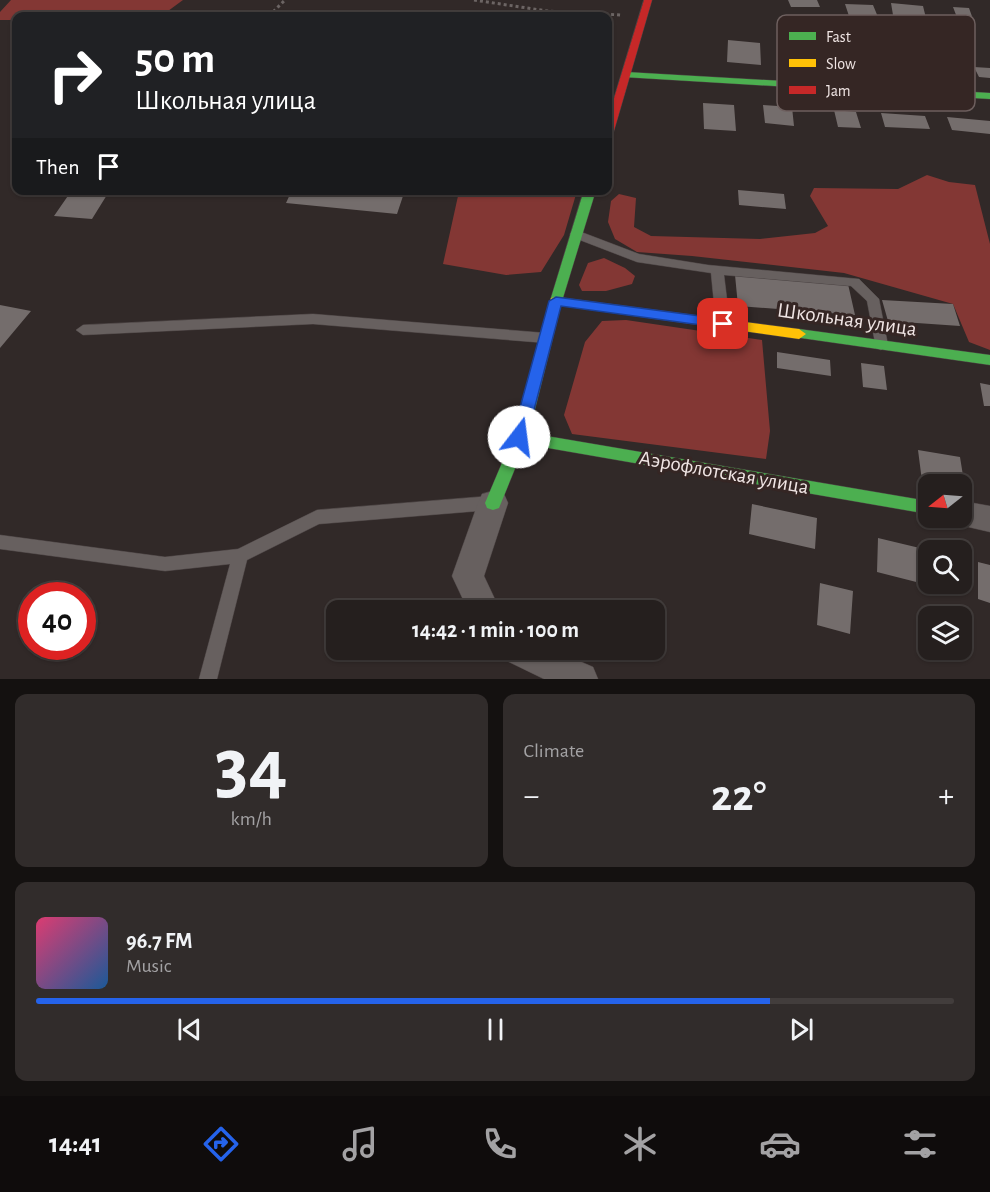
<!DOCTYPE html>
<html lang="en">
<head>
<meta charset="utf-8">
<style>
	body { margin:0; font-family:"Alegreya Sans",sans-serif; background:#312c2b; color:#f1f3f6; height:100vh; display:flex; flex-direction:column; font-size:22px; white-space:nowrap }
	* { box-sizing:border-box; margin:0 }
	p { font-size:20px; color:#a3a2a4 }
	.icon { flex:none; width:33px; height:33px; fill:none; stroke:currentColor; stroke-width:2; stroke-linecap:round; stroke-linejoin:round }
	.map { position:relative; height:679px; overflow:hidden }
	.side { display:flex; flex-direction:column; gap:15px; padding:15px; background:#141110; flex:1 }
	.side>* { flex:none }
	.top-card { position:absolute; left:12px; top:12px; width:600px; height:183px; border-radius:12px; box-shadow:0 2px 4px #0004,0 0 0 2px #423d3c; background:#202124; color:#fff; overflow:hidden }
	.needle { width:39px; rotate:253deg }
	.tools { position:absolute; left:918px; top:474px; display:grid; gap:12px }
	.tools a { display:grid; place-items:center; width:54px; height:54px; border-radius:12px; background:#251f1e; box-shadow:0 2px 4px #0004,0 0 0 2px #423d3c; font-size:30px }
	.speed { position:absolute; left:18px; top:582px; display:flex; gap:12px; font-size:30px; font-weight:700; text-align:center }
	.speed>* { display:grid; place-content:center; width:78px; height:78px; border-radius:50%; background:#251f1e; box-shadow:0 2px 4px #0004,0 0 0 2px #423d3c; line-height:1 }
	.speed .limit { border:9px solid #d22; background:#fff; color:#111 }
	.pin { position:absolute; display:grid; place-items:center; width:51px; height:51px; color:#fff; margin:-26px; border-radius:12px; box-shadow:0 3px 9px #0006 }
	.me { position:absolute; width:66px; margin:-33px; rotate:15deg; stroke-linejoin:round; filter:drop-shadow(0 0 4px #0008) }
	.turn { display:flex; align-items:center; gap:21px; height:126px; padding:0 24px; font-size:27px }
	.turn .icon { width:78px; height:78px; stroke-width:2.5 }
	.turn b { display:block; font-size:42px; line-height:51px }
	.then { display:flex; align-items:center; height:57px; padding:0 24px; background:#0003; gap:12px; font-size:22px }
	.big { font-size:45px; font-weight:600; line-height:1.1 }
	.side .widget { flex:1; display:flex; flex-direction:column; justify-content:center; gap:9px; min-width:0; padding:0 21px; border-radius:12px; background:#312c2b }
	.side .dial { align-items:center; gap:0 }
	.dial b { font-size:78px; line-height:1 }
	.song { display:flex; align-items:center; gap:18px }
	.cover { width:72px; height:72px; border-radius:9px; background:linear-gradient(135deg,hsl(340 70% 55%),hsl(210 70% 35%)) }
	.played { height:6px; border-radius:3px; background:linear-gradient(90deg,#2563eb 80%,#423d3c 80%) }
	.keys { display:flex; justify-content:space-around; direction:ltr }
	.heat { display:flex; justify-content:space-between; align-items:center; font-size:33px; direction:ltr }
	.side .tiles { flex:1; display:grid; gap:15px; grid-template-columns:1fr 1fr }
	.widget:last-child { grid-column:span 2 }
	.trip { position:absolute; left:326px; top:600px; width:339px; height:60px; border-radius:12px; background:#251f1e; box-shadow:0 2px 4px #0004,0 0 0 2px #423d3c; font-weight:600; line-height:60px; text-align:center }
	.tab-bar { display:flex; height:96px; justify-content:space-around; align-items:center; background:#0f0c0c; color:#a3a2a4 }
	.tab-bar .icon { width:42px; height:42px }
	.tab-bar .current { color:#2563eb }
	.tab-bar b { font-size:27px; color:#f1f3f6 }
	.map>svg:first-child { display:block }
	.forest { fill:#833734 }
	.building { fill:#746d6c }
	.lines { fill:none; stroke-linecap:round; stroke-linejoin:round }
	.lane-casing { stroke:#4c4444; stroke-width:1 }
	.street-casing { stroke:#4c4444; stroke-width:1 }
	.fast-casing { stroke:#4c4444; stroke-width:1 }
	.slow-casing { stroke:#4c4444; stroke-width:1 }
	.jam-casing { stroke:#4c4444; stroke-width:1 }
	.path { stroke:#6c6564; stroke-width:3; stroke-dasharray:3 3; stroke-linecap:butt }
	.lane { fill:#67605f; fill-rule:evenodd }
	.street { fill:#67605f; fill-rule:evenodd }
	.fast { fill:#4caf50; fill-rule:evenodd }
	.slow { fill:#ffc107; fill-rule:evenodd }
	.jam { fill:#c62828; fill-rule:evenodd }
	.route { fill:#2563eb; stroke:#184099; stroke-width:1.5 }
	.labels { text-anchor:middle; stroke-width:6; stroke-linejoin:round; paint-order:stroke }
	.street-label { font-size:21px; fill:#f0e5e4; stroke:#352624 }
	.key { fill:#352624; stroke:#6d5f5e; stroke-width:1.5 }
	.key-label { font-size:16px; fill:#f0e5e4 }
</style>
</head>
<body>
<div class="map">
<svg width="990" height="679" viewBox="0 0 990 679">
	<rect width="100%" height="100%" fill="#312928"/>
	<!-- forest -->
	<path class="forest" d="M11 0H183L168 11 151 16H16V20H0V12Z
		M927 175 949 182 975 185 990 244V350L969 342 953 304 844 273 692 256 637 252 615 239 608 222 611 201 619 194 636 198 634 227 651 236 760 239 815 233 828 226 810 196 814 188 898 189Z
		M525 191H577L564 235 541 272 506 275 443 264 458 196 522 197Z
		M604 258 625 268 635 276 632 284 606 291H582L579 285 588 263Z
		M626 320 762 340 770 431 766 459 572 434 564 415 585 342 602 321Z"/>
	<!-- building -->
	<path class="building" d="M788 0H817L820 7H791Z
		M891 3 923 6 926 18 893 15Z
		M845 4 873 5 878 17 849 16Z
		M953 7 969 8 974 22 958 20Z
		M728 40 760 43 761 65 727 62Z
		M974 67 990 68V78L979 77Z
		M703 103 734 105 736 131 704 129Z
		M763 105 792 107 794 126 765 123Z
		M834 110 856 112 861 128 838 127Z
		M881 113 925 116 930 129 885 127Z
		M947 117 990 121V134L952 130Z
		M72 190H110L92 219 54 216Z
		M292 190H379L404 193 397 214 286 203Z
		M738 190 784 194 786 209 739 205Z
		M735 275 848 284 855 315 738 306Z
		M882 300 953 304 960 326 888 321Z
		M0 305 31 311 0 348Z
		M777 352 830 360 831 376 777 368Z
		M861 363 884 366 887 390 863 387Z
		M980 383 990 385V406H984Z
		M918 450 960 457 965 488 962 487V484L922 481Z
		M752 504 817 518 815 549 749 534Z
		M878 538 928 550V584H932V586L877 572Z
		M978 562 990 565V603L978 599Z
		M820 583 853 591 850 634 817 625Z"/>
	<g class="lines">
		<!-- lane casing -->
		<g class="lane-casing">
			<path id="lane" d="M576 230 639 254 708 265 859 279 879 299 888 345 881 350 876 348 867 301 851 286 724 275 730 324 723 329 716 324 711 273 637 262 572 237 570 234 572 231Z
				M313 314 546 333 553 338 546 343 313 324 83 335 76 330 83 325Z
				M491 496 497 498 499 503 497 508 491 510 319 524 247 560 217 679H199L230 564 165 571 0 549V535L165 557 238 549 317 510Z"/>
		</g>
		<!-- street casing -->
		<g class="street-casing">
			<path id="street" d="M493 491 504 494 508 503 484 576 500 610H468L452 576 478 503 482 494Z
				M962 501 990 506V532L951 523 949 518H962Z
				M502 650H554L593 667 598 679H544L507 661Z"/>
		</g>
		<!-- fast casing -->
		<g class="fast-casing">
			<path id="fast" d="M626 72 990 93V99L623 77V73Z
				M584 190H596L562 301 529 433 928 501V514L525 444 499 508 493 510 487 508 485 503 513 437 550 301Z
				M799 329 990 355V365L794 337 792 334 794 331Z"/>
		</g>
		<!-- slow casing -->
		<g class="slow-casing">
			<path id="slow" d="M556 297 799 329 806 334 799 339 551 304 550 301 551 298Z"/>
		</g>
		<!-- jam casing -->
		<g class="jam-casing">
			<path id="jam" d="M644 0H652L613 134 608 137V118Z"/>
		</g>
		<!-- path -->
		<path class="path" d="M474 0 547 11 621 15
			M269 16 285 0"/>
		<!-- lane -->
		<use href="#lane" class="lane"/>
		<!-- street -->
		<use href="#street" class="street"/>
		<!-- fast -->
		<use href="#fast" class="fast"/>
		<!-- slow -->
		<use href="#slow" class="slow"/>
		<!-- jam -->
		<use href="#jam" class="jam"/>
	</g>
	<!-- route -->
	<path class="route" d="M556 297 723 319 730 324 723 328 561 306 527 437 525 441H514L512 437 549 301Z"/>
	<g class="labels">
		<!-- street labels -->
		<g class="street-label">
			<text transform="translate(847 319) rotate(8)" y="7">Школьная улица</text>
			<text transform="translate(724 472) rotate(10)" y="7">Аэрофлотская улица</text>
		</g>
	</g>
	<!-- legend -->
	<rect x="777" y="15" width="198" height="96" rx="9" class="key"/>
	<rect x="789" y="32" width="27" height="8" fill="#4caf50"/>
	<rect x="789" y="59" width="27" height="8" fill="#ffc107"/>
	<rect x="789" y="86" width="27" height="8" fill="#c62828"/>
	<g class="key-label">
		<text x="826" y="42">Fast</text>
		<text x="826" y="69">Slow</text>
		<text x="826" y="96">Jam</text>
	</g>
</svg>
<div class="tools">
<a><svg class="needle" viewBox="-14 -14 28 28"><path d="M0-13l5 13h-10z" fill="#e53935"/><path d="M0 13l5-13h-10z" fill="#a3a2a4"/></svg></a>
<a><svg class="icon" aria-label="search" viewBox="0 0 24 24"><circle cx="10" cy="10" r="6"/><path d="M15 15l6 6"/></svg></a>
<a><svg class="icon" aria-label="layers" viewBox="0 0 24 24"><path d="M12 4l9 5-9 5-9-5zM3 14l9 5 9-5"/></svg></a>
</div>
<div class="speed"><div class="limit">40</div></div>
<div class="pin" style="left:723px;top:324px;background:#d93025"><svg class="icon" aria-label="arrive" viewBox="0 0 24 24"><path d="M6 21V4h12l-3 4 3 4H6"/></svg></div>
<svg class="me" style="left:519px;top:437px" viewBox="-20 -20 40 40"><circle r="19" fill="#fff"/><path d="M0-13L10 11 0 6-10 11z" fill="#2563eb"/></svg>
<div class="trip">14:42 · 1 min · 100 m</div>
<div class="top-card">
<div class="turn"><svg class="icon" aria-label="right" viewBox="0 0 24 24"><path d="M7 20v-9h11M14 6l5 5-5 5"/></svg><div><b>50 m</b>Школьная улица</div></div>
<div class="then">Then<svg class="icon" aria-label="arrive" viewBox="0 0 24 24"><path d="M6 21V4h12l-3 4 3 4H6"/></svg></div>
</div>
</div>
<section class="side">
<div class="tiles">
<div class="widget dial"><b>34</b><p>km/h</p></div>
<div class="widget"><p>Climate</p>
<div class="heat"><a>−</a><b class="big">22°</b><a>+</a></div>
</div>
<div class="widget">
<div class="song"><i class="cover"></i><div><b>96.7 FM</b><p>Music</p></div></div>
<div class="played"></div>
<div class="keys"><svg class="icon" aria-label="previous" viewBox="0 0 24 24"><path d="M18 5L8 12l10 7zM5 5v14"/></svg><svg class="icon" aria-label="pause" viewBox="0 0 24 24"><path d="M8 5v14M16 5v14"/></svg><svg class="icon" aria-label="next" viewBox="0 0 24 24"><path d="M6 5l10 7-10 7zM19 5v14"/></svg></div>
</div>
</div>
</section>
<nav class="tab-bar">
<b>14:41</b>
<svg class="icon current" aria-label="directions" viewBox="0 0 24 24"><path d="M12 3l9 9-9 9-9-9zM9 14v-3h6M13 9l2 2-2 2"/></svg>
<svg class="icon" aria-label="music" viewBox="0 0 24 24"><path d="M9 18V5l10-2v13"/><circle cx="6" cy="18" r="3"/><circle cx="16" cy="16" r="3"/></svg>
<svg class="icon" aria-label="phone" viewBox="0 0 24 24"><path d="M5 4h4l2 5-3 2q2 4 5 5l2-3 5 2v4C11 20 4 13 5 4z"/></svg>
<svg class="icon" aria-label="climate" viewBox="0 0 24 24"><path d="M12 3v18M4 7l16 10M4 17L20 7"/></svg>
<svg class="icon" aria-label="car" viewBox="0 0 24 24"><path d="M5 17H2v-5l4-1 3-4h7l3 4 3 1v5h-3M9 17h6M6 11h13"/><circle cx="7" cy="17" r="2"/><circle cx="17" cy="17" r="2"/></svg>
<svg class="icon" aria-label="filters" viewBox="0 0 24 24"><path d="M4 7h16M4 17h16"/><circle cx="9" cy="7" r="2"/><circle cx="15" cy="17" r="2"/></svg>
</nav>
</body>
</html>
